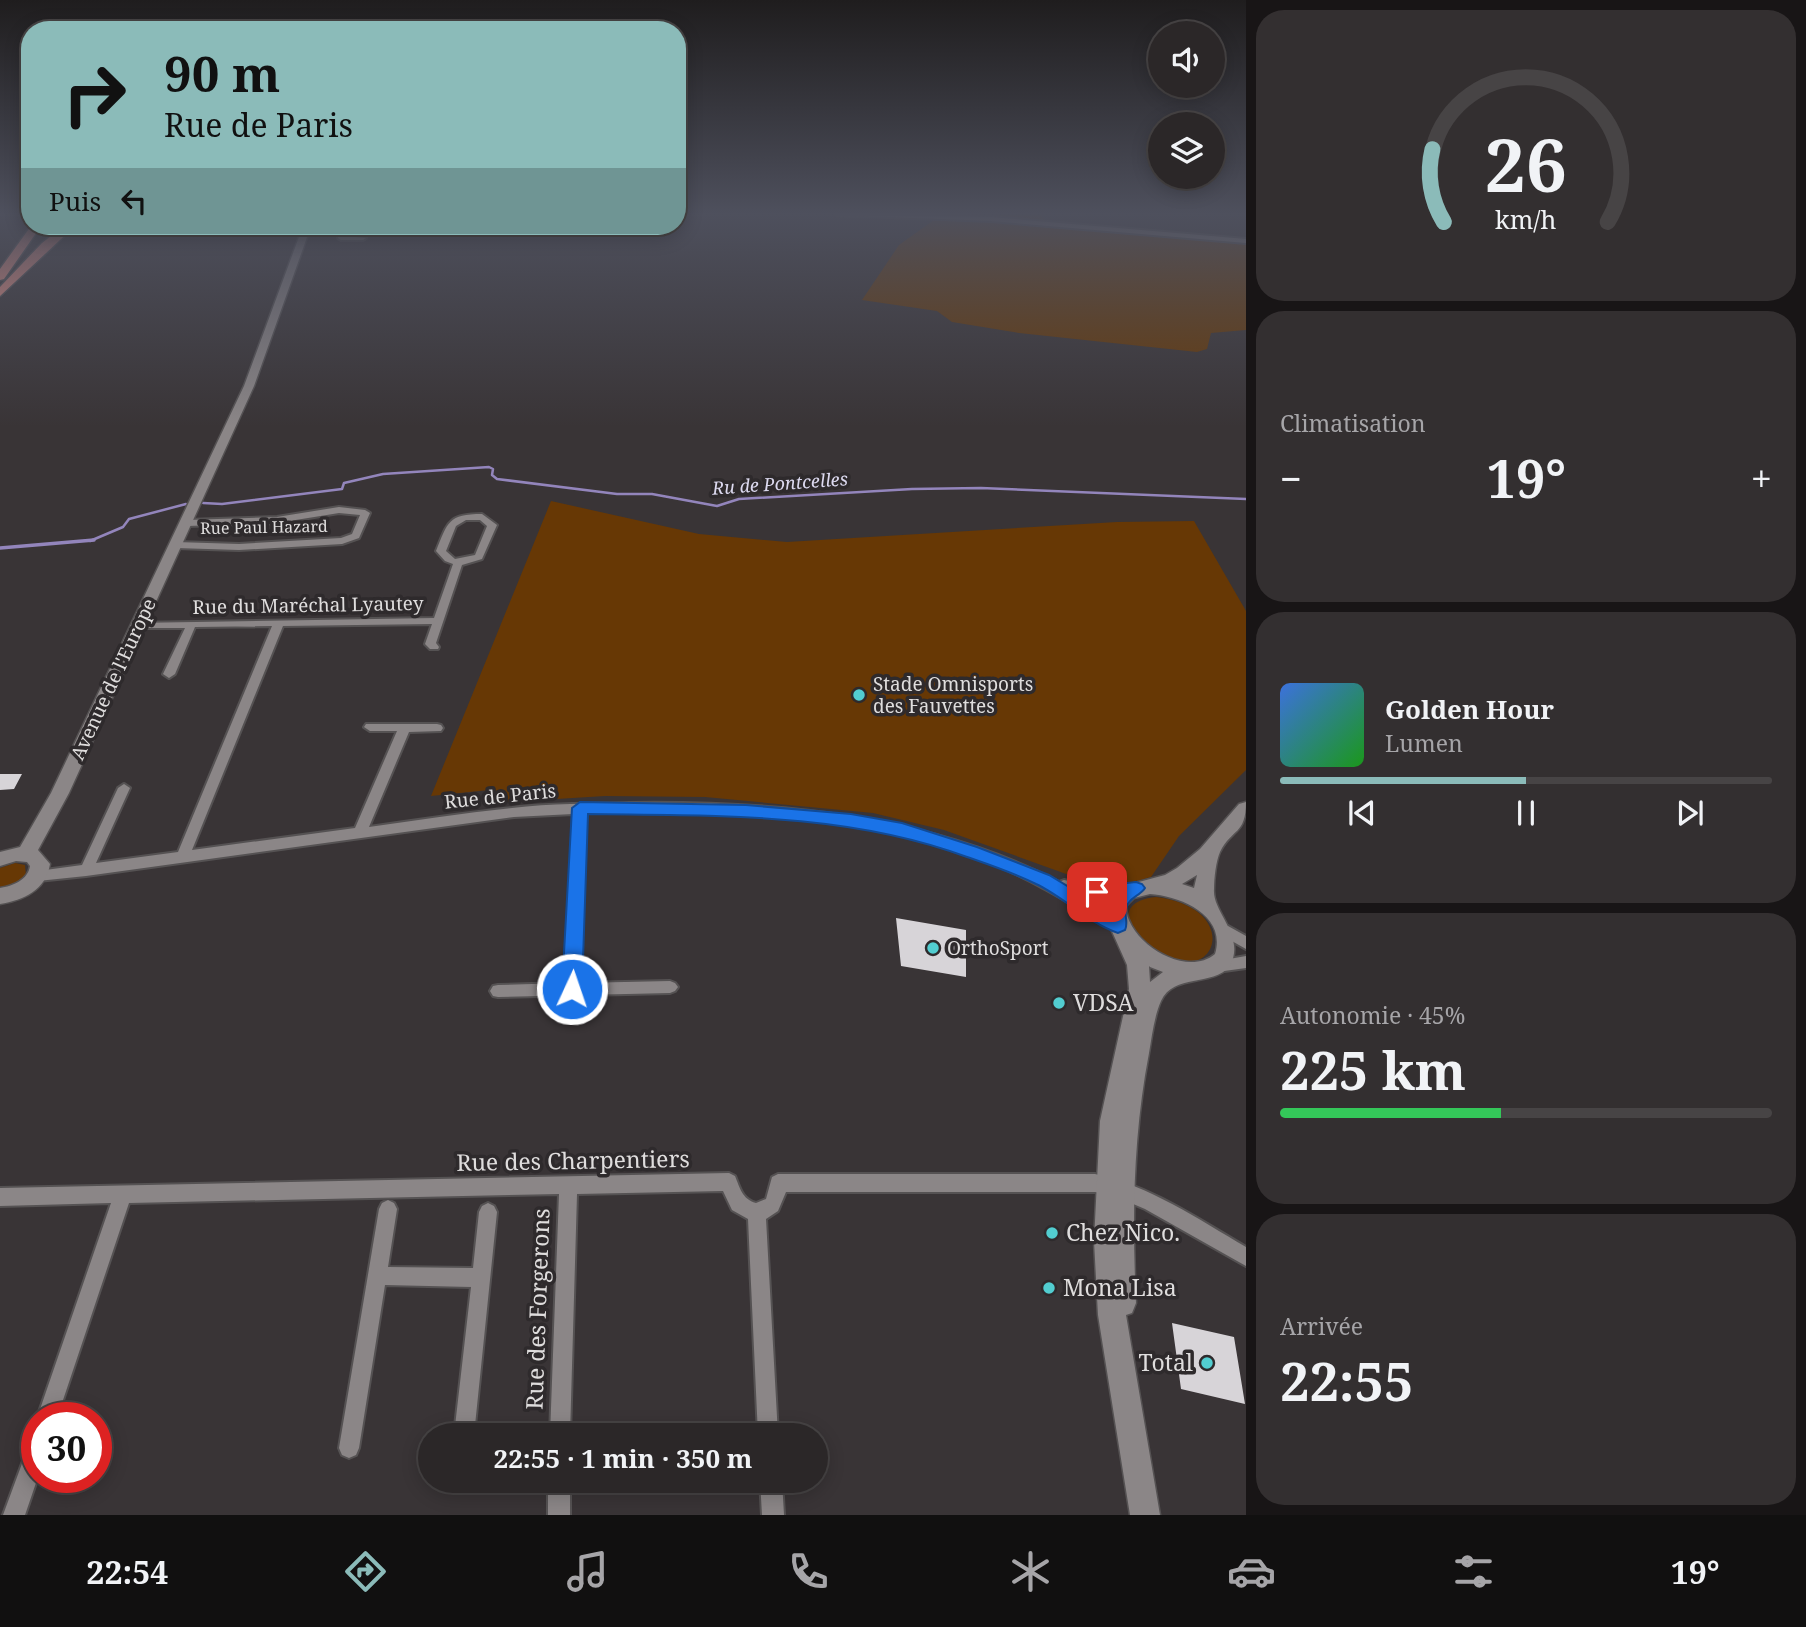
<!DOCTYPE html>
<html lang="fr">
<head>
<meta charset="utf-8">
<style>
	body { margin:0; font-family:"Noto Serif",serif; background:#332f30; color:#f1f3f6; height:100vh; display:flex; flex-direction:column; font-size:26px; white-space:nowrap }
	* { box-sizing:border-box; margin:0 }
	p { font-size:23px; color:#a6a5a8 }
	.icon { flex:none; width:38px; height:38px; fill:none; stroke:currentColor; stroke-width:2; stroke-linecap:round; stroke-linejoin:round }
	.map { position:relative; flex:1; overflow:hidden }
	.sheet { display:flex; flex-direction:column; gap:10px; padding:10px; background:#181516; width:560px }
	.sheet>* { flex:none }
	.guide { position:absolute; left:21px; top:21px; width:665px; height:214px; border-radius:28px; box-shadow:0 4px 18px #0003,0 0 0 2px #474445; background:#8bbbb9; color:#111; overflow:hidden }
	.tools { position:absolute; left:1148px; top:21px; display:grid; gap:14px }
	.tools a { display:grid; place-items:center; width:77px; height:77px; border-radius:50%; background:#2b2728; box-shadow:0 4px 18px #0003,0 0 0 2px #474445; font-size:35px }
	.speed { position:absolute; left:21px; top:1402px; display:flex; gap:14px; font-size:35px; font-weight:700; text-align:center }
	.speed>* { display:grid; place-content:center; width:91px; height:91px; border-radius:50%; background:#2b2728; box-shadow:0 4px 18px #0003,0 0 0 2px #474445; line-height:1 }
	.speed .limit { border:10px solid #d22; background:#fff; color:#111 }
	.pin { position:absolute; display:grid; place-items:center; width:60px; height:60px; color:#fff; margin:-30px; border-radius:14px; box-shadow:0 4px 10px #0006 }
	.me { position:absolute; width:77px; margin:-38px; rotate:3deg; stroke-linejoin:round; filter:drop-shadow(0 0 5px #0008) }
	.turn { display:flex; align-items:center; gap:24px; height:147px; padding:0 28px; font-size:32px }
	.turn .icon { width:91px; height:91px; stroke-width:2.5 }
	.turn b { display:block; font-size:49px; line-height:60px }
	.then { display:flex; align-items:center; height:66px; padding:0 28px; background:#0003; gap:14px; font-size:26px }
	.big { font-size:52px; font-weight:700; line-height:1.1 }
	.sheet .card { flex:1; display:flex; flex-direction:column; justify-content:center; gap:10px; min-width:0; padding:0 24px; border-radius:28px; background:#332f30 }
	.sheet .dial { align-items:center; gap:0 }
	.dial svg { height:182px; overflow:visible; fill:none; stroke:#474445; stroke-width:7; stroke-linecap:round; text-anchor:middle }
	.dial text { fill:#f1f3f6; stroke:none }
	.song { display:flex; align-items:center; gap:21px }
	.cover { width:84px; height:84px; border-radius:10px; background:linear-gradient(135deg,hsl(220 70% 55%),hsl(120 70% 35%)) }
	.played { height:7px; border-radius:4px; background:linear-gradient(90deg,#8bbbb9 50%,#474445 50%) }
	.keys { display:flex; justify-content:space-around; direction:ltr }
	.heat { display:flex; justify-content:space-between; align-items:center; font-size:38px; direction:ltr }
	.charge { height:10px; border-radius:5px; background:linear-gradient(90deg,#34c759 45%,#474445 0) }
	.trip { position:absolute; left:418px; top:1423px; width:410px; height:70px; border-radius:35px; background:#2b2728; box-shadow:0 4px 18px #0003,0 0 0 2px #474445; font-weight:700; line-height:70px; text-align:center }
	.menu { display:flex; height:112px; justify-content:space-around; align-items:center; background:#111010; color:#a6a5a8 }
	.menu .icon { width:49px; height:49px }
	.menu .on { color:#8bbbb9 }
	.menu b { font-size:32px; color:#f1f3f6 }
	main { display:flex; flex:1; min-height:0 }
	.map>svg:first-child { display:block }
	.green { fill:#673805 }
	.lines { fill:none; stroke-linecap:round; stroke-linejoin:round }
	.stream-far1 { stroke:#9385bc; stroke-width:2.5 }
	.stream { stroke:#9385bc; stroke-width:3.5 }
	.building { fill:#d7d4d8 }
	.street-casing { stroke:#555253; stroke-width:4 }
	.secondary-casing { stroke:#555253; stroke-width:3 }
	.highway-casing { stroke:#555253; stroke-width:3 }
	.street { fill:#8b8687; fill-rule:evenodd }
	.secondary { fill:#8b8687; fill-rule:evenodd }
	.highway { fill:#f79689; fill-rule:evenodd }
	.route { fill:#1a73e8; stroke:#114b97; stroke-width:2 }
	.poi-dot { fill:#52cdd0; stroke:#2e2a2c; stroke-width:2.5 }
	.labels { text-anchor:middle; stroke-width:7; stroke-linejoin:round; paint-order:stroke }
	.far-street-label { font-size:16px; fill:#dfdddd; stroke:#2e2a2c }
	.far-water-label { font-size:18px; font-style:italic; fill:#dcd9ef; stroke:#2e2a2c }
	.street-label { font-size:19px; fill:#dfdddd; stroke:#2e2a2c }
	.poi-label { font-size:19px; fill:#dfdddd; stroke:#2e2a2c; text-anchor:start }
	.near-poi-label { font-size:23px; fill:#dfdddd; stroke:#2e2a2c; text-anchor:start }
	.near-street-label { font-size:23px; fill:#dfdddd; stroke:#2e2a2c }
</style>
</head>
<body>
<main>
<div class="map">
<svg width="1246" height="1515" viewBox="0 0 1246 1515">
	<rect width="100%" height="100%" fill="#393436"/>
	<!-- green -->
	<path class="green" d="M922 215H1041L1048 226 1246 242V330L1211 333 1207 349 1197 352 1019 333 952 322 937 311 862 300 899 245 934 220Z
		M551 501 699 534 787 542 1117 522 1194 521 1246 611V770L1179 836 1151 877 1108 889 944 830 873 813 705 797 605 796 490 803 489 790 431 796Z
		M15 863 25 865 26 876 17 884 0 887V868Z
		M1156 897C1246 908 1216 994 1153 950 1141 942 1134 936 1129 922 1124 904 1143 898 1156 897Z"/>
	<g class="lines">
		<!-- stream-far1 -->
		<path class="stream-far1" d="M203 503 222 504 342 489 344 483 383 474 489 467 493 469 492 475 497 479 617 494H652L717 506 739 499 912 489 981 488 1246 499
			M90 541 123 527 129 519 186 504"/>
		<!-- stream -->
		<path class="stream" d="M0 548 94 540"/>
	</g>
	<!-- building -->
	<path class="building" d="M0 774H22L14 789 0 790Z
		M896 918 966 930V977L901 966Z
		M1172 1323 1234 1337 1245 1404 1181 1389Z"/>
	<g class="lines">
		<!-- street casing -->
		<g class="street-casing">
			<path id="street" d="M837 215 991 217 1246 239V243L991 221Z
				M310 226H321L346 232 345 236 366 238 363 240H341L338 238 340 233Z
				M339 507 365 510 370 513 359 538 342 544 239 550 176 548 171 545 176 542 239 544 341 538 352 534 360 515 339 513 277 523 187 526 182 523 187 520 277 517Z
				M482 514 497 525 482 559 462 565 436 643 439 647 438 649H430L425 644 432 624 283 626 192 850 355 828 397 731H370L364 727 366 724H437L441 725 443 728 441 731 409 732 369 827C417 820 464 813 512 808 551 803 590 804 629 803 774 801 927 814 1059 882L1064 880 1110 889 1128 886 1133 887 1135 891 1133 895 1110 899 1077 893 1123 921 1125 925 1123 929 1118 931 1113 929C1069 902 1025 875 976 857 855 813 714 808 586 813L580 983 670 981 675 983 678 987 675 991 670 993 498 997 493 996 490 991 493 986 498 985 565 983 573 814 514 817 86 876 38 881 33 880 31 876 33 872 38 871 82 865 118 788 124 784 130 788 96 863 178 852 272 626 195 627 175 674 169 678 163 674 185 628H138L133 625 134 623 434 618 453 564 445 561 436 551C448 522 448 514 482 514ZM466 520H480L487 526 475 555 455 559 446 551 456 526Z
				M1228 926 1246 936V949L1223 936 1221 932 1223 928Z
				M1246 956V968L1217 972 1212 970 1210 966 1212 962Z
				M729 1173 735 1176C740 1188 742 1199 756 1203L766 1199 772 1177 778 1174H1095C1150 1186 1198 1219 1246 1247V1266L1145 1209 1112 1195 1095 1192H786L778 1211 766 1219 778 1435H758L748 1219 732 1210 723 1191 577 1194 570 1435H550L559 1194 129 1203 57 1418H37L111 1203 0 1206V1188Z
				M388 1200 394 1203 397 1209 388 1267 473 1268 479 1212 482 1206 488 1203 494 1206 497 1212 474 1435H454L471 1287 385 1285 359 1448 356 1455 349 1458 342 1455 339 1448 379 1209 382 1203Z
				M37 1439 38 1477 25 1515H3L30 1442Z
				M449 1480H517L514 1487C501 1493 465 1493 452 1487Z
				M548 1480H570V1515H548Z
				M760 1480H782L784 1515H762Z"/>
		</g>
		<!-- secondary casing -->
		<g class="secondary-casing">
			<path id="secondary" d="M303 226H311L254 386 69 793 38 850 50 864C46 890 24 900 0 904V888C13 886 28 880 30 866L27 862 16 861 0 866V852L20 847 51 793 244 386Z
				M1246 802C1246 835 1232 828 1220 852 1216 861 1214 878 1214 889 1212 913 1246 935 1230 966 1212 987 1174 973 1161 1001 1154 1017 1152 1036 1149 1053 1133 1136 1132 1219 1136 1303L1132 1313 1126 1315 1160 1515H1130L1098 1315 1094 1241 1100 1121 1129 989 1127 965 1106 918V904L1120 887 1165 875 1177 868 1200 849 1239 804ZM1197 875 1194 888 1182 884ZM1150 894C1180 896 1227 915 1215 954 1185 979 1126 941 1126 906L1134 898ZM1149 966 1150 967 1163 972 1150 982Z"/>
		</g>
		<!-- highway casing -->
		<g class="highway-casing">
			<path id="highway" d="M31 226H41L4 279 0 280V269Z
				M64 226H75L0 296V287L42 243Z"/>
		</g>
		<!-- street -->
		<use href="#street" class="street"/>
		<!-- secondary -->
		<use href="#secondary" class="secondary"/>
		<!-- highway -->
		<use href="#highway" class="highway"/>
	</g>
	<!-- sky -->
	<linearGradient id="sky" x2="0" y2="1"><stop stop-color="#1f1d1e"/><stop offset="0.5" stop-color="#4e505d"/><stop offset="1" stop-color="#4e505d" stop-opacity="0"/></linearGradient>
	<rect width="1246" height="427" fill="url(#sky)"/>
	<!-- route -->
	<path class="route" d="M580 802 746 805 851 814 902 823 977 847 1049 875 1107 910 1110 901 1090 897 1088 892 1090 887 1136 882 1142 884 1145 888C1140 896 1130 897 1127 906 1123 915 1129 922 1125 930L1118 933C1088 923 1064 897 1036 884 1014 873 990 865 967 857 846 812 715 816 588 814L582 989 579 995 572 998 565 995 562 989 572 808Z"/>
	<!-- markers -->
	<g class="poi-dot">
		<circle cx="859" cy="695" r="7"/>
		<circle cx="933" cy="948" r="7"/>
		<circle cx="1059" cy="1003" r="7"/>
		<circle cx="1052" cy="1233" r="7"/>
		<circle cx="1049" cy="1288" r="7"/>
		<circle cx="1207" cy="1363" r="7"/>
	</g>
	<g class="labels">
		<!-- far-street labels -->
		<g class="far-street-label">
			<text transform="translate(264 527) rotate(-1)" y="6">Rue Paul Hazard</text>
		</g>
		<!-- far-water labels -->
		<g class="far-water-label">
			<text transform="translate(780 484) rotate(-4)" y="6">Ru de Pontcelles</text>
		</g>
		<!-- street labels -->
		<g class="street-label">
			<text transform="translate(308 605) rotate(-1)" y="7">Rue du Maréchal Lyautey</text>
			<text transform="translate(113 679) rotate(-65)" y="7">Avenue de l'Europe</text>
			<text transform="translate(500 796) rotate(-6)" y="7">Rue de Paris</text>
		</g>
		<!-- poi labels -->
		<g class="poi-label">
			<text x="873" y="691">Stade Omnisports<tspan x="873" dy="22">des Fauvettes</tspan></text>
			<text x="947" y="955">OrthoSport</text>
		</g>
		<!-- near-poi labels -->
		<g class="near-poi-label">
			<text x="1073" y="1011">VDSA</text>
			<text x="1066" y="1241">Chez Nico.</text>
			<text x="1063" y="1296">Mona Lisa</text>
			<text x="1193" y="1371" text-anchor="end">Total</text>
		</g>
		<!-- near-street labels -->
		<g class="near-street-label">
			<text transform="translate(573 1161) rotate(-1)" y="8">Rue des Charpentiers</text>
			<text transform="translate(538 1309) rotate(-88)" y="8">Rue des Forgerons</text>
		</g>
	</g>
</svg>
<div class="tools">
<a><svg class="icon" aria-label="sound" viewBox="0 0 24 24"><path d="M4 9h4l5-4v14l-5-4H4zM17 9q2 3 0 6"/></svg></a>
<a><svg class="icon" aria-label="layers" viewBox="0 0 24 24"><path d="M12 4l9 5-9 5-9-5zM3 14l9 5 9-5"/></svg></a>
</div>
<div class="speed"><div class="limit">30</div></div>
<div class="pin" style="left:1097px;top:892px;background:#d93025"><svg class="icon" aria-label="arrive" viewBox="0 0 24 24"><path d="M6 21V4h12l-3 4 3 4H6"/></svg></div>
<svg class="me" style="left:572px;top:989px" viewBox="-20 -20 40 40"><circle r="17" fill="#1a73e8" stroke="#fff" stroke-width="3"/><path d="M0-11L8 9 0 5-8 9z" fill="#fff"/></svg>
<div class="trip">22:55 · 1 min · 350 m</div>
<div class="guide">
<div class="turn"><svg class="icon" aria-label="right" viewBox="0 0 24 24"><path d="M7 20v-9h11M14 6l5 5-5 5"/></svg><div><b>90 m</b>Rue de Paris</div></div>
<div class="then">Puis<svg class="icon" aria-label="left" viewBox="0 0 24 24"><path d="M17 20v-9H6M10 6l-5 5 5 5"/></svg></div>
</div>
</div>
<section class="sheet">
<div class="card dial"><svg viewBox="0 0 100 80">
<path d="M14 69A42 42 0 1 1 86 69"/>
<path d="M14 69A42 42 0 0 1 9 37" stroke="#8bbbb9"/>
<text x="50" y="56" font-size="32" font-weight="700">26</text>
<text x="50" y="72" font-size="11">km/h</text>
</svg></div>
<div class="card"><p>Climatisation</p>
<div class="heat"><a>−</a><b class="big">19°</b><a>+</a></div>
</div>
<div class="card">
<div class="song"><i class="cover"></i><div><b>Golden Hour</b><p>Lumen</p></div></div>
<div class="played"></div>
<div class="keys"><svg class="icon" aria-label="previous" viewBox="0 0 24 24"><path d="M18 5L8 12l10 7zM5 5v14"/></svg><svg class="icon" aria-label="pause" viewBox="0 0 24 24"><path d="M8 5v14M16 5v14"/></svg><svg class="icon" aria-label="next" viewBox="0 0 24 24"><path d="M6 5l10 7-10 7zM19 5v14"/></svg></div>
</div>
<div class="card"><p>Autonomie · 45%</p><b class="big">225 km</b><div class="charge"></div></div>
<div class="card"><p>Arrivée</p><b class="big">22:55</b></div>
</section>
</main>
<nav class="menu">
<b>22:54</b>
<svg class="icon on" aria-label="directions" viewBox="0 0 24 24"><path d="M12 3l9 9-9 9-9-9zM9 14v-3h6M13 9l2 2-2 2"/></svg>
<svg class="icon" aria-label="music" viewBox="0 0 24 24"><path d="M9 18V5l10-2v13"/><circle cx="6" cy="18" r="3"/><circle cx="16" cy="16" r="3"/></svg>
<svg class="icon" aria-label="phone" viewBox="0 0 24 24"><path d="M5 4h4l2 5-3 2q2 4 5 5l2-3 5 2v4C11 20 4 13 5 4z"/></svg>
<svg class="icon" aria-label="climate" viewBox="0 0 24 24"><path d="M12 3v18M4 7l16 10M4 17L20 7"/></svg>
<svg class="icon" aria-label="car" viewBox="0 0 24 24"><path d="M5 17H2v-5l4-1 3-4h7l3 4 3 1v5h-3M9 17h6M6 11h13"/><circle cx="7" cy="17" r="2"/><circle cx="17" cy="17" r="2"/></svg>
<svg class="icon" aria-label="filters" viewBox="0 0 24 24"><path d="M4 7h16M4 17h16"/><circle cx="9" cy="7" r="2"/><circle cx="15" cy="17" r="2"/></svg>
<b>19°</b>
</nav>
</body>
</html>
